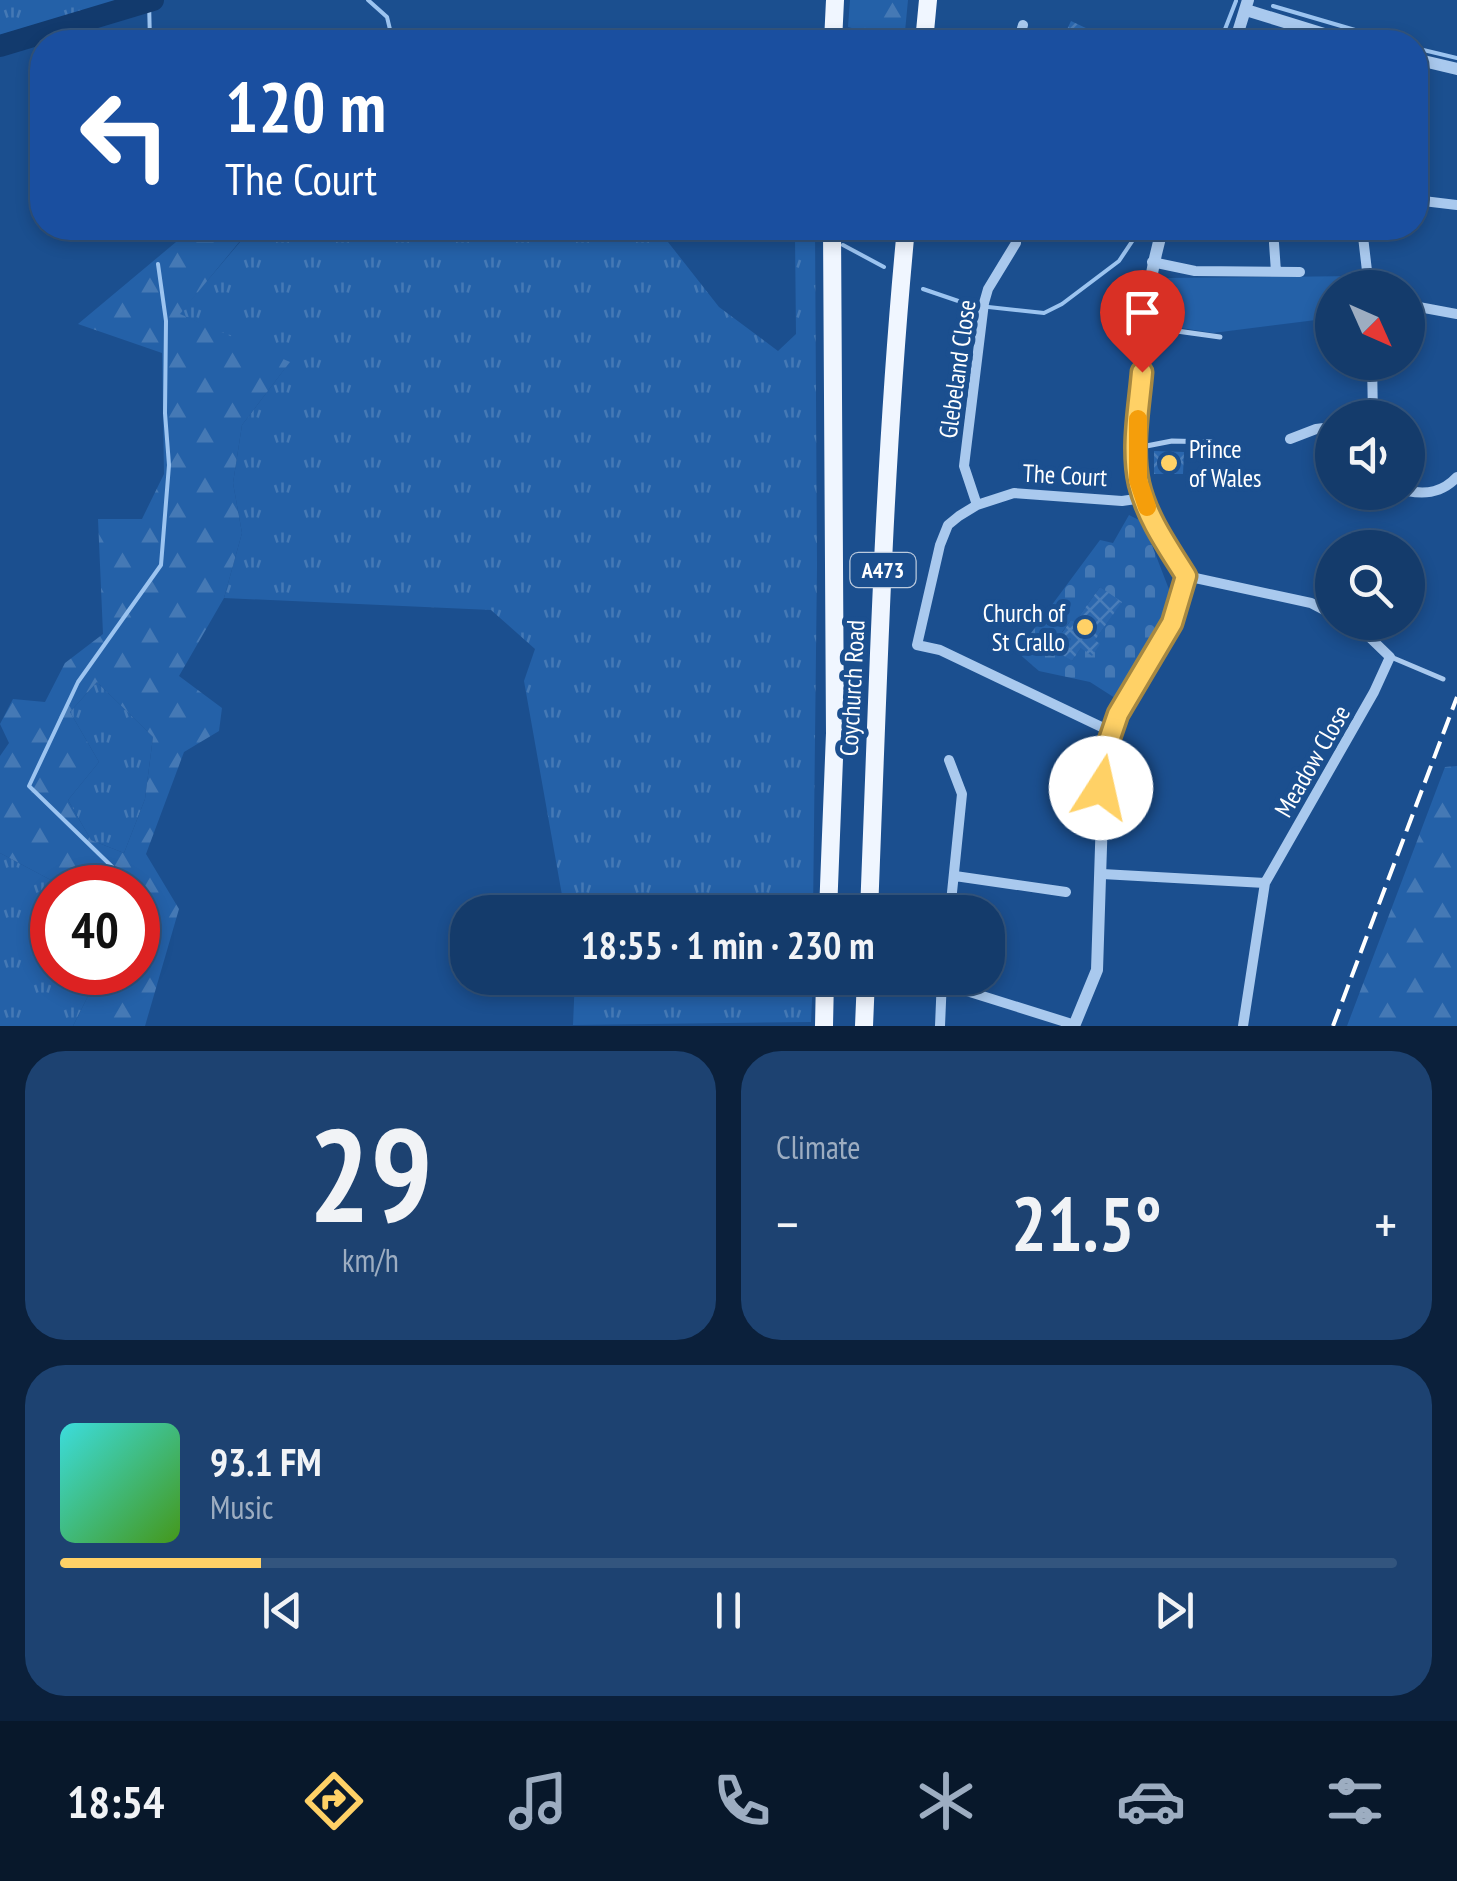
<!DOCTYPE html>
<html lang="en">
<head>
<meta charset="utf-8">
<style>
	body { margin:0; font-family:"PT Sans Narrow",sans-serif; background:#1d4271; color:#f1f3f6; height:100vh; display:flex; flex-direction:column; font-size:38px; white-space:nowrap }
	* { box-sizing:border-box; margin:0 }
	p { font-size:32px; color:#9dadc1 }
	.icon { flex:none; width:55px; height:55px; fill:none; stroke:currentColor; stroke-width:2; stroke-linecap:round; stroke-linejoin:round }
	.map { position:relative; height:1026px; overflow:hidden }
	.panel { display:flex; flex-direction:column; gap:25px; padding:25px; background:#0b203b; flex:1 }
	.panel>* { flex:none }
	.guide { position:absolute; left:30px; top:30px; width:1398px; height:210px; border-radius:40px; box-shadow:0 5px 15px #0003,0 0 0 2px #33557e; background:#1a4fa0; color:#fff; overflow:hidden }
	.needle { width:65px; rotate:135deg }
	.tools { position:absolute; left:1315px; top:270px; display:grid; gap:20px }
	.tools a { display:grid; place-items:center; width:110px; height:110px; border-radius:50%; background:#143b6b; box-shadow:0 5px 15px #0003,0 0 0 2px #33557e; font-size:50px }
	.speed { position:absolute; left:30px; top:865px; display:flex; gap:20px; font-size:50px; font-weight:700; text-align:center }
	.speed>* { display:grid; place-content:center; width:130px; height:130px; border-radius:50%; background:#143b6b; box-shadow:0 5px 15px #0003,0 0 0 2px #33557e; line-height:1 }
	.speed .limit { border:15px solid #d22; background:#fff; color:#111 }
	.pin { position:absolute; display:grid; place-items:center; width:85px; height:85px; color:#fff; margin:-102px -42px; border-radius:50% 50% 50% 0; rotate:-45deg; box-shadow:0 0 10px #0007 }
	.pin .icon { rotate:45deg }
	.me { position:absolute; width:110px; margin:-55px; rotate:10deg; stroke-linejoin:round; filter:drop-shadow(0 0 8px #0008) }
	.turn { display:flex; align-items:center; gap:35px; height:210px; padding:0 30px; font-size:45px }
	.turn .icon { width:130px; height:130px; stroke-width:2.5 }
	.turn b { display:block; font-size:70px; line-height:85px }
	.big { font-size:75px; font-weight:800; line-height:1.1 }
	.panel .tile { flex:1; display:flex; flex-direction:column; justify-content:center; gap:15px; min-width:0; padding:0 35px; border-radius:40px; background:#1d4271 }
	.panel .dial { align-items:center; gap:0 }
	.dial b { font-size:130px; line-height:1 }
	.song { display:flex; align-items:center; gap:30px }
	.cover { width:120px; height:120px; border-radius:15px; background:linear-gradient(135deg,hsl(180 70% 55%),hsl(100 70% 35%)) }
	.played { height:10px; border-radius:5px; background:linear-gradient(90deg,#ffd166 15%,#33557e 15%) }
	.keys { display:flex; justify-content:space-around; direction:ltr }
	.heat { display:flex; justify-content:space-between; align-items:center; font-size:55px; direction:ltr }
	.panel .tiles { flex:1; display:grid; gap:25px; grid-template-columns:1fr 1fr }
	.tile:last-child { grid-column:span 2 }
	.trip { position:absolute; left:450px; top:895px; width:555px; height:100px; border-radius:40px; background:#143b6b; box-shadow:0 5px 15px #0003,0 0 0 2px #33557e; font-weight:800; line-height:100px; text-align:center }
	.tab-bar { display:flex; height:160px; justify-content:space-around; align-items:center; background:#08182b; color:#9dadc1 }
	.tab-bar .icon { width:70px; height:70px }
	.tab-bar .active { color:#ffd166 }
	.tab-bar b { font-size:45px; color:#f1f3f6 }
	.map>svg:first-child { display:block }
	.grass { fill:url(#grass-tufts) }
	.forest { fill:url(#forest-firs); fill-rule:evenodd }
	.cemetery { fill:url(#cemetery-stones); fill-rule:evenodd }
	.park { fill:#2461a8 }
	.lines { fill:none; stroke-linecap:round; stroke-linejoin:round }
	.stream { stroke:#9cc4f0; stroke-width:4 }
	.river { stroke:#123a6d; stroke-width:22 }
	.building { fill:url(#building-cross-hatch) }
	.service { stroke:#a9c9ee; stroke-width:5 }
	.minor { stroke:#a9c9ee; stroke-width:10 }
	.tertiary { stroke:#a9c9ee; stroke-width:12 }
	.primary { stroke:#f0f6ff; stroke-width:18 }
	.rail { stroke:#fff; stroke-width:4; stroke-dasharray:18 8; stroke-linecap:butt }
	.route-casing { stroke:#a68842; stroke-width:25 }
	.route { stroke:#ffd166; stroke-width:18 }
	.slow { stroke:#f59e0b; stroke-width:18 }
	.poi-dot { fill:#ffd166; stroke:#1b4f8f; stroke-width:4 }
	.labels { text-anchor:middle; stroke-width:10; stroke-linejoin:round; paint-order:stroke }
	.shield { fill:#1b4f8f; stroke:#bbcadd; stroke-width:2.5 }
	.shield-label { font-size:22px; font-weight:bold; fill:#fff }
	.street-label { font-size:25px; fill:#fff; stroke:#1b4f8f }
	.poi-label { font-size:25px; fill:#fff; stroke:#1b4f8f; text-anchor:start }
</style>
</head>
<body>
<div class="map">
<svg width="1457" height="1026" viewBox="0 0 1457 1026">
	<defs>
		<pattern id="grass-tufts" width="24" height="20" patternUnits="userSpaceOnUse" patternTransform="scale(2.5)"><rect width="24" height="20" fill="#2461a8"/><path d="M3 7l-1-3M5 7V3M7 7l1-3M15 17l-1-3M17 17v-4M19 17l1-3" fill="none" stroke="#4579b5"/></pattern>
		<pattern id="forest-firs" width="22" height="20" patternUnits="userSpaceOnUse" patternTransform="scale(2.5)"><rect width="22" height="20" fill="#2461a8"/><path d="M5 1l3.5 6h-7zM16 11l3.5 6h-7z" fill="#4579b5"/></pattern>
		<pattern id="cemetery-stones" width="16" height="16" patternUnits="userSpaceOnUse" patternTransform="scale(2.5)"><rect width="16" height="16" fill="#2461a8"/><path d="M2 7V4a2 2 0 0 1 4 0v3zM10 15v-3a2 2 0 0 1 4 0v3z" fill="#4579b5"/></pattern>
		<pattern id="building-cross-hatch" width="8" height="8" patternUnits="userSpaceOnUse" patternTransform="scale(2.5)"><rect width="8" height="8" fill="#2a66ad"/><path d="M0 0l8 8M0 8l8-8" fill="none" stroke="#4a7db9"/></pattern>
	</defs>
	<rect width="100%" height="100%" fill="#1b4f8f"/>
	<!-- grass -->
	<path class="grass" d="M0 0H119L0 35Z
		M252 228H657L719 307 778 351 796 334 795 235 778 228H815L817 566 813 912H565L524 681 535 649 491 610 224 598 242 533 233 483 242 425 289 363 179 314Z
		M97 682 153 737 145 799 124 853 91 840 68 800 99 762 70 712Z
		M0 853 64 887 52 888V972L92 973 94 984 73 1026H0Z
		M575 978H813L811 1022 573 1025Z"/>
	<!-- forest -->
	<path class="forest" d="M850 0H908L904 42H868L867 32 848 27Z
		M185 228H246L249 230 180 314 290 362 242 425 233 483 242 533 224 598 179 676 222 708 219 731 184 752 146 854 179 909 145 1026H73L94 984 92 973 138 972V888L64 887 0 853V756L9 743 0 724 13 699 45 702 65 663 103 634 98 519H142L164 474 162 353 78 324 182 237ZM97 682 153 737 145 799 124 853 91 840 68 800 99 762 70 712Z
		M1457 766V1026H1347L1445 767Z"/>
	<!-- cemetery -->
	<path class="cemetery" d="M1129 515 1143 522 1170 592 1161 628 1115 698 1090 682 1039 671 1017 652 1100 540 1113 543ZM1100 587 1121 603 1095 640 1081 648 1072 661 1062 654 1071 639 1062 632 1071 620 1075 622Z"/>
	<!-- park -->
	<path class="park" d="M1358 276V287L1332 288V318L1213 333 1175 327 1163 278Z"/>
	<g class="lines">
		<!-- stream -->
		<path class="stream" d="M368 0 387 17 393 42
			M149 1 150 42
			M1273 6 1396 42
			M1220 42 1236 1
			M1415 48 1457 58
			M157 228V230
			M812 228 820 232
			M843 245 884 267
			M923 289 970 305 1044 313 1062 304 1119 261 1141 228
			M134 888 29 786 78 682 161 565 169 465 165 413 166 321 158 264
			M138 890 144 897"/>
		<!-- river -->
		<path class="river" d="M0 46 153 0"/>
	</g>
	<!-- building -->
	<path class="building" d="M1071 21 1090 30 1085 42H1061Z
		M1154 451 1184 452 1183 474H1154Z
		M1100 587 1122 602 1095 640 1100 644 1092 656 1081 648 1072 661 1061 654 1071 639 1062 633 1071 620 1075 622Z"/>
	<g class="lines">
		<!-- service -->
		<path class="service" d="M1148 327 1220 337
			M1136 448 1172 441 1212 442
			M1391 657 1443 679"/>
		<!-- minor -->
		<path class="minor" d="M1018 42 1023 25
			M1415 200 1457 205
			M1362 228 1369 288
			M1274 243 1276 272
			M1152 262 1195 271 1300 272
			M1408 305 1457 314
			M1372 362 1373 418
			M1290 439 1316 429 1332 427
			M1408 491C1427 495 1443 492 1457 477
			M977 505 964 466 984 303 988 289 1016 243
			M1186 576 1311 603 1332 614
			M1112 732 940 650 917 645 940 545 948 525 959 516 977 505 1014 493 1122 501 1143 498
			M949 760 962 794 950 912
			M1102 874 1265 883 1243 1026
			M955 876 1066 892
			M1265 883 1374 692 1390 657 1362 630 1348 622
			M941 983 1075 1025
			M940 1026 942 978"/>
		<!-- tertiary -->
		<path class="tertiary" d="M1246 10 1350 42
			M1235 42 1248 0
			M1415 59 1457 69
			M1074 1026 1097 970 1104 755 1118 714 1172 623 1186 576C1167 546 1144 516 1138 480 1133 453 1138 423 1140 395 1144 338 1146 282 1163 228"/>
		<!-- primary -->
		<path class="primary" d="M833 42 835 0
			M924 42 928 0
			M828 912 835 733 832 228
			M869 912C878 684 884 455 906 228
			M824 1026 825 978
			M864 1026 866 978"/>
		<!-- rail -->
		<path class="rail" d="M1333 1026 1457 697"/>
	</g>
	<g class="lines">
		<!-- route casing -->
		<g class="route-casing">
			<path id="route" d="M1101 788 1104 755 1118 714 1172 623 1186 576C1168 547 1147 518 1139 484 1131 448 1139 408 1142 372"/>
		</g>
		<!-- route -->
		<use href="#route" class="route"/>
		<!-- slow -->
		<path class="slow" d="M1138 419V480L1147 507"/>
	</g>
	<!-- markers -->
	<g class="poi-dot">
		<circle cx="1169" cy="463" r="10"/>
		<circle cx="1085" cy="627" r="10"/>
	</g>
	<g class="labels">
		<!-- shield labels -->
		<rect class="shield" x="850.5" y="553" width="65" height="34" rx="8"/>
		<g class="shield-label">
			<text x="883" y="578">A473</text>
		</g>
		<!-- street labels -->
		<g class="street-label">
			<text transform="translate(957 369) rotate(-82)" y="9">Glebeland Close</text>
			<text transform="translate(1065 475) rotate(3)" y="9">The Court</text>
			<text transform="translate(852 688) rotate(-87)" y="9">Coychurch Road</text>
			<text transform="translate(1312 761) rotate(-60)" y="9">Meadow Close</text>
		</g>
		<!-- poi labels -->
		<g class="poi-label">
			<text x="1189" y="458">Prince<tspan x="1189" dy="29">of Wales</tspan></text>
			<text x="1065" y="622" text-anchor="end">Church of<tspan x="1065" dy="29">St Crallo</tspan></text>
		</g>
	</g>
</svg>
<div class="tools">
<a><svg class="needle" viewBox="-14 -14 28 28"><path d="M0-13l5 13h-10z" fill="#e53935"/><path d="M0 13l5-13h-10z" fill="#9dadc1"/></svg></a>
<a><svg class="icon" aria-label="sound" viewBox="0 0 24 24"><path d="M4 9h4l5-4v14l-5-4H4zM17 9q2 3 0 6"/></svg></a>
<a><svg class="icon" aria-label="search" viewBox="0 0 24 24"><circle cx="10" cy="10" r="6"/><path d="M15 15l6 6"/></svg></a>
</div>
<div class="speed"><div class="limit">40</div></div>
<div class="pin" style="left:1142px;top:372px;background:#d93025"><svg class="icon" aria-label="arrive" viewBox="0 0 24 24"><path d="M6 21V4h12l-3 4 3 4H6"/></svg></div>
<svg class="me" style="left:1101px;top:788px" viewBox="-20 -20 40 40"><circle r="19" fill="#fff"/><path d="M0-13L10 11 0 6-10 11z" fill="#ffd166"/></svg>
<div class="trip">18:55 · 1 min · 230 m</div>
<div class="guide">
<div class="turn"><svg class="icon" aria-label="left" viewBox="0 0 24 24"><path d="M17 20v-9H6M10 6l-5 5 5 5"/></svg><div><b>120 m</b>The Court</div></div>
</div>
</div>
<section class="panel">
<div class="tiles">
<div class="tile dial"><b>29</b><p>km/h</p></div>
<div class="tile"><p>Climate</p>
<div class="heat"><a>−</a><b class="big">21.5°</b><a>+</a></div>
</div>
<div class="tile">
<div class="song"><i class="cover"></i><div><b>93.1 FM</b><p>Music</p></div></div>
<div class="played"></div>
<div class="keys"><svg class="icon" aria-label="previous" viewBox="0 0 24 24"><path d="M18 5L8 12l10 7zM5 5v14"/></svg><svg class="icon" aria-label="pause" viewBox="0 0 24 24"><path d="M8 5v14M16 5v14"/></svg><svg class="icon" aria-label="next" viewBox="0 0 24 24"><path d="M6 5l10 7-10 7zM19 5v14"/></svg></div>
</div>
</div>
</section>
<nav class="tab-bar">
<b>18:54</b>
<svg class="icon active" aria-label="directions" viewBox="0 0 24 24"><path d="M12 3l9 9-9 9-9-9zM9 14v-3h6M13 9l2 2-2 2"/></svg>
<svg class="icon" aria-label="music" viewBox="0 0 24 24"><path d="M9 18V5l10-2v13"/><circle cx="6" cy="18" r="3"/><circle cx="16" cy="16" r="3"/></svg>
<svg class="icon" aria-label="phone" viewBox="0 0 24 24"><path d="M5 4h4l2 5-3 2q2 4 5 5l2-3 5 2v4C11 20 4 13 5 4z"/></svg>
<svg class="icon" aria-label="climate" viewBox="0 0 24 24"><path d="M12 3v18M4 7l16 10M4 17L20 7"/></svg>
<svg class="icon" aria-label="car" viewBox="0 0 24 24"><path d="M5 17H2v-5l4-1 3-4h7l3 4 3 1v5h-3M9 17h6M6 11h13"/><circle cx="7" cy="17" r="2"/><circle cx="17" cy="17" r="2"/></svg>
<svg class="icon" aria-label="filters" viewBox="0 0 24 24"><path d="M4 7h16M4 17h16"/><circle cx="9" cy="7" r="2"/><circle cx="15" cy="17" r="2"/></svg>
</nav>
</body>
</html>
